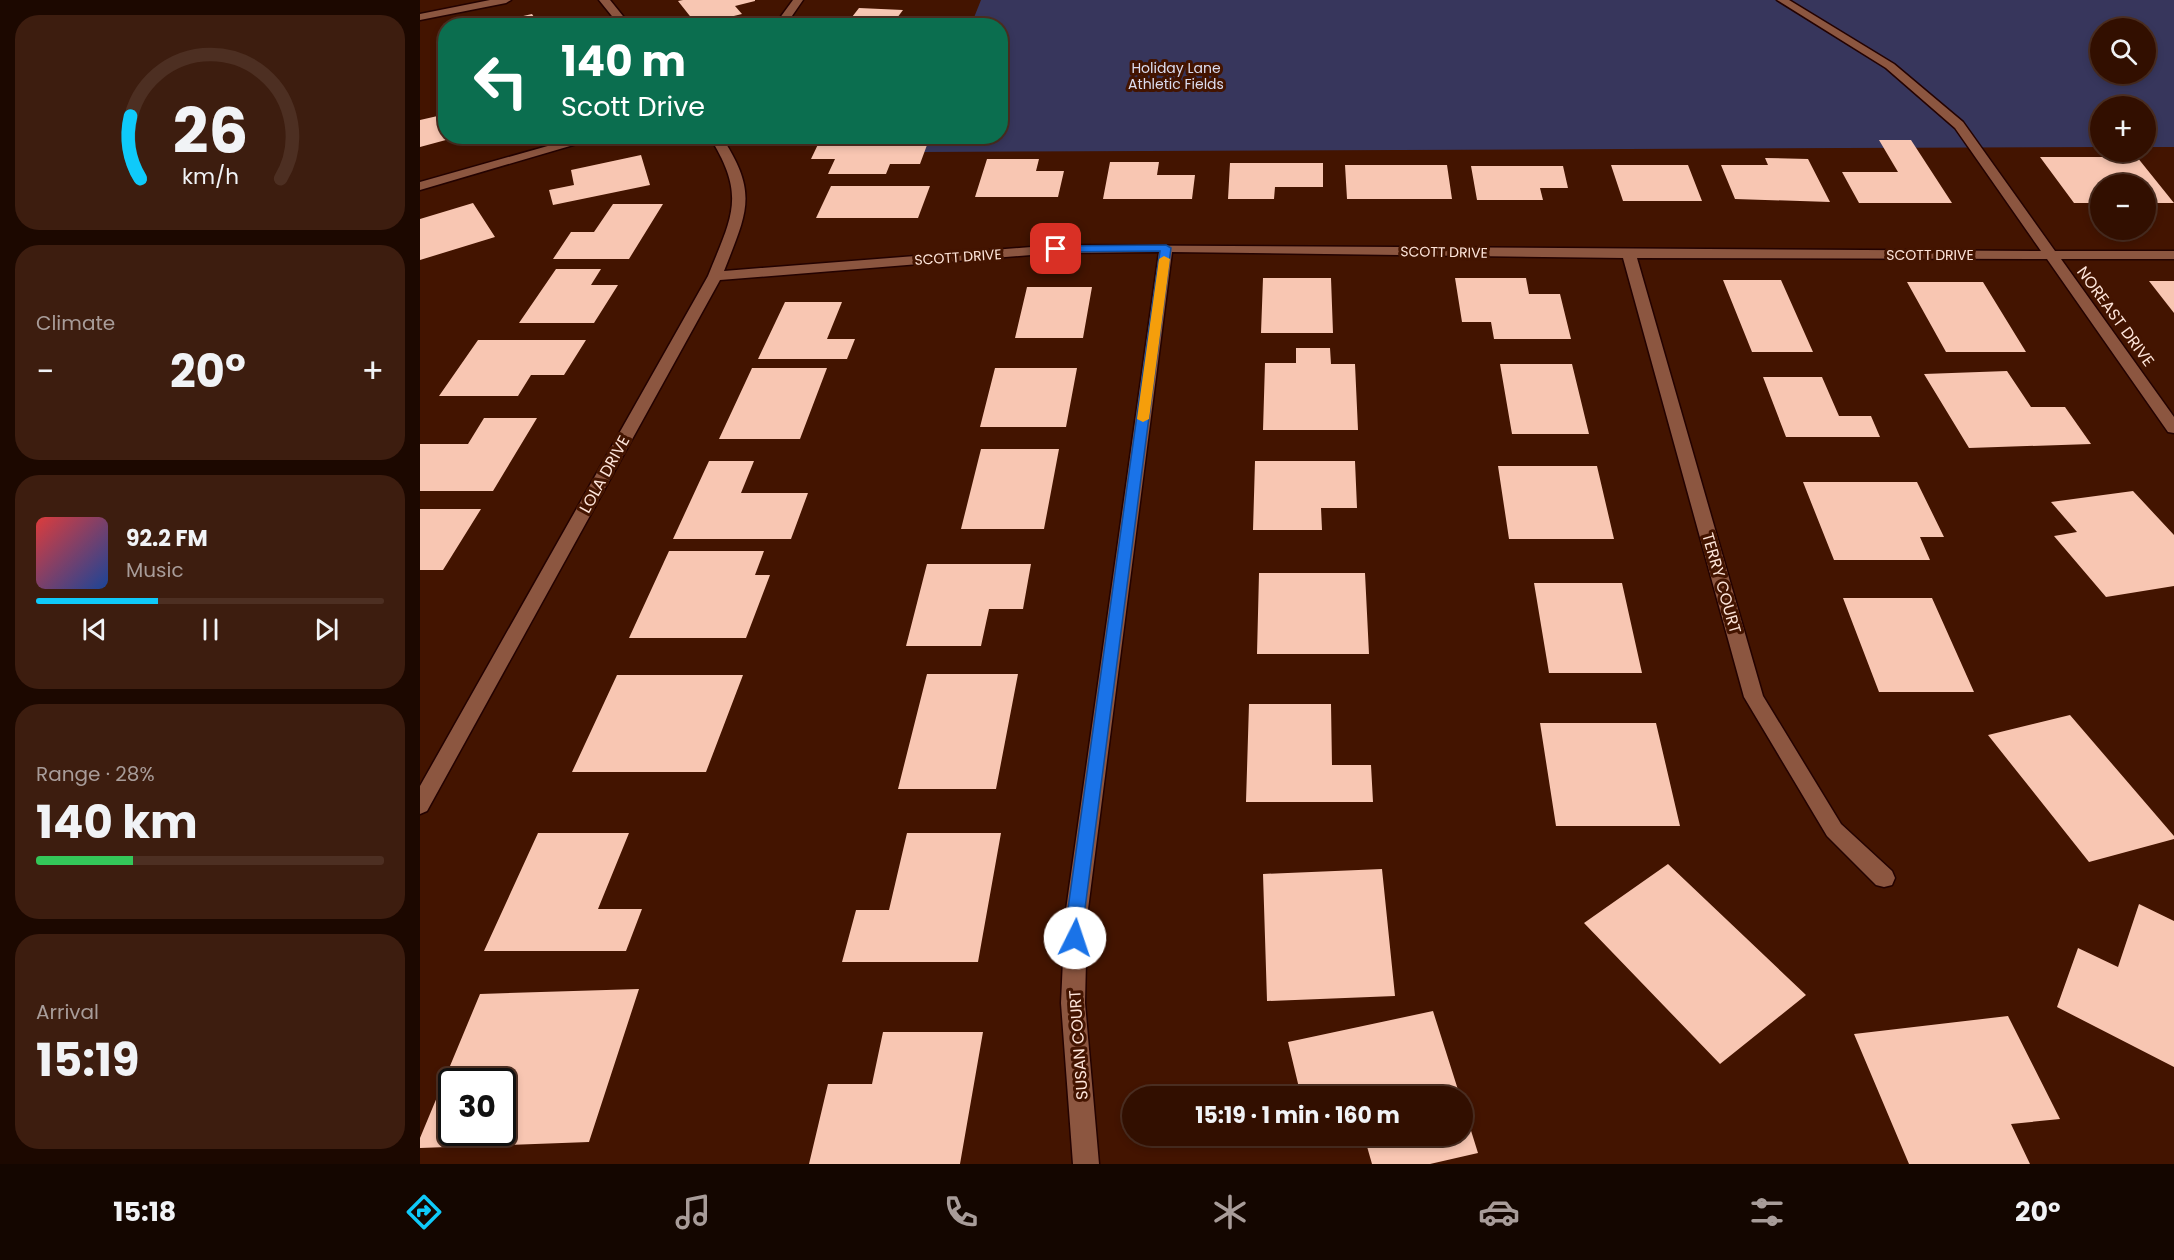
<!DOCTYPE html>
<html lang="en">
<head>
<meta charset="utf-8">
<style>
	body { margin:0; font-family:Poppins,sans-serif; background:#3d1d0f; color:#f1f3f6; height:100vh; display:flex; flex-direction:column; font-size:22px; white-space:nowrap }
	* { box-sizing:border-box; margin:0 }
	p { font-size:20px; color:#a89c99 }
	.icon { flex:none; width:33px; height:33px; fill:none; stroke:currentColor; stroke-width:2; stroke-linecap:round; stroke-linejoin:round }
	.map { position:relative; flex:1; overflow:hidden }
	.drawer { display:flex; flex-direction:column; gap:15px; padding:15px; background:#1c0800; width:420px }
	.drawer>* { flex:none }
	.banner { position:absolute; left:18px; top:18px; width:570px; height:126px; border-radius:24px; box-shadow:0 3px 9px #0003,0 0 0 2px #4d2f22; background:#0b6e4f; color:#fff; overflow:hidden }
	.controls { position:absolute; left:1670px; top:18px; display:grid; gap:12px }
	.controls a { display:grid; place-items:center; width:66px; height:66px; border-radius:50%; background:#320f00; box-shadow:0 3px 9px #0003,0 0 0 2px #4d2f22; font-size:30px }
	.speed { position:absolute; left:18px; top:1068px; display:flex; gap:12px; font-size:30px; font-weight:700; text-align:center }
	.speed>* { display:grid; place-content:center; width:78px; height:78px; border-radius:50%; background:#320f00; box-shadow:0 3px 9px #0003,0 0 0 2px #4d2f22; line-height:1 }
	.speed .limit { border:3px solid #111; border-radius:9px; background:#fff; color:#111 }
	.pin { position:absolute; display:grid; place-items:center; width:51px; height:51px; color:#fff; margin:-26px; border-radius:12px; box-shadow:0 3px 9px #0006 }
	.me { position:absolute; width:66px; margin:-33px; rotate:4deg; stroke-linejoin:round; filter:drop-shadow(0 0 4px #0008) }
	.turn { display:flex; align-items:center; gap:21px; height:126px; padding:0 24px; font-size:27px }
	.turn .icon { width:78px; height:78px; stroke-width:2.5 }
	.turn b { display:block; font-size:42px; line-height:51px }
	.big { font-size:45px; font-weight:700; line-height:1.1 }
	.drawer .widget { flex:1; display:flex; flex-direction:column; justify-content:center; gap:9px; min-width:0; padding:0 21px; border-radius:24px; background:#3d1d0f }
	.drawer .dial { align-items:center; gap:0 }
	.dial svg { height:156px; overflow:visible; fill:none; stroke:#4d2f22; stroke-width:7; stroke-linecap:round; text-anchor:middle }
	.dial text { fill:#f1f3f6; stroke:none }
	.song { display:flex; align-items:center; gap:18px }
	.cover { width:72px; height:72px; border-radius:9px; background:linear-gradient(135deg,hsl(0 70% 55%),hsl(220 70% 35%)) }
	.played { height:6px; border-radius:3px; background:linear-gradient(90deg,#0fcafa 35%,#4d2f22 35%) }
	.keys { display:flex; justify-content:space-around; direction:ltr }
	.heat { display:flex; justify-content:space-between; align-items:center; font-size:33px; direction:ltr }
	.charge { height:9px; border-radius:4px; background:linear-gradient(90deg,#34c759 28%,#4d2f22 0) }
	.trip { position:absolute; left:702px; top:1086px; width:351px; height:60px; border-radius:30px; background:#320f00; box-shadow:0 3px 9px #0003,0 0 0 2px #4d2f22; font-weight:700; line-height:60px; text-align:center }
	.dock { display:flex; height:96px; justify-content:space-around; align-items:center; background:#140600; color:#a89c99 }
	.dock .icon { width:42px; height:42px }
	.dock .current { color:#0fcafa }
	.dock b { font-size:27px; color:#f1f3f6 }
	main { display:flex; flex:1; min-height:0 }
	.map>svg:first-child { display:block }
	.green { fill:#37365c; fill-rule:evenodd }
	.building { fill:#f8c6b2; fill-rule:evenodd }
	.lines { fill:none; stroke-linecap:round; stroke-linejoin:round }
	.minor-casing { stroke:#230200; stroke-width:3 }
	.minor { fill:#8c5640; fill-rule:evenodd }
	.route { fill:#1a73e8; stroke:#114b97; stroke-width:1.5 }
	.slow { fill:#f59e0b }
	.labels { text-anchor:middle; stroke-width:6; stroke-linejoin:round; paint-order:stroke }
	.far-park-label { font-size:14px; fill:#dcddef; stroke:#431400 }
	.far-street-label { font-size:14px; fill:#fee5da; stroke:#431400 }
	.street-label { font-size:16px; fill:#fee5da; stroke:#431400 }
</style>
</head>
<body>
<main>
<section class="drawer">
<div class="widget dial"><svg viewBox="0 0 100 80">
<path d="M14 69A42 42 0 1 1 86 69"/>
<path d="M14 69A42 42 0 0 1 9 37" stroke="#0fcafa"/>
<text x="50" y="56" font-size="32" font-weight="700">26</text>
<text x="50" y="72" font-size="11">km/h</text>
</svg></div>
<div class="widget"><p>Climate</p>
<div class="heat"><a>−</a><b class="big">20°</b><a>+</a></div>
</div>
<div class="widget">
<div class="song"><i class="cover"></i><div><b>92.2 FM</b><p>Music</p></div></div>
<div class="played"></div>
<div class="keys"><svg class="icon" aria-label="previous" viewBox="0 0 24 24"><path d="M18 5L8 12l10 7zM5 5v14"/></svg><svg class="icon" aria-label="pause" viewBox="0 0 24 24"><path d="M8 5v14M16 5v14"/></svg><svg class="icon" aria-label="next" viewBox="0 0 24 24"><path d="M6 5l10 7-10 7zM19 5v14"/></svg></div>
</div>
<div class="widget"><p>Range · 28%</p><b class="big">140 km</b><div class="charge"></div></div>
<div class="widget"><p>Arrival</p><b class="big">15:19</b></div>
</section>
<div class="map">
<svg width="1754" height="1164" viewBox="0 0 1754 1164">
	<rect width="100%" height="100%" fill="#431400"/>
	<!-- green -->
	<path class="green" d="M561 0H1754V147H1725V106H1680V147L501 152 508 137 580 136V26L551 25ZM1680 28H1725V74H1680Z"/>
	<!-- building -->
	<path class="building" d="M263 0H335V1L315 6 322 14 277 25 258 1Z
		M439 8 483 10 471 26H425Z
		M112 14 120 26H64V25Z
		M22 115 26 122V136L37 137 0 147V120Z
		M402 136H498L495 145H507L500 164H470L466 174H408L415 159H391Z
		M1459 140H1491L1532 203H1439L1422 172H1478Z
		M221 155 230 185 133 205 129 190 154 185 151 170Z
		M1620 157H1717L1754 203H1725V184H1680V203H1654Z
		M1345 158 1388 159 1410 202 1315 199 1301 165H1348Z
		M567 159H619L616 171H644L638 197H555Z
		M690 162H739L737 175H775L772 199H683Z
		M810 163H903V187H855L854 199H808Z
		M925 165H1027L1032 199H927Z
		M1191 165H1268L1282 201H1203Z
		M1051 166H1143L1148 188H1120L1123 200H1057Z
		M411 186H510L498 218H396Z
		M53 203 75 237 0 260V219Z
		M193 204H243L209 259H133L151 232H174Z
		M136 269H181L171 285H198L174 323H99Z
		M843 278H911L913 333H841Z
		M1035 278H1106L1109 294H1140L1151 339H1074L1071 322H1042Z
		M1303 280H1361L1393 352H1332Z
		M1729 281H1754V313Z
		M1487 282H1563L1606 352H1526Z
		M607 287H672L663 338H595Z
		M365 302H422L407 339H435L427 359H338Z
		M58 340H166L144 375H111L98 396H19Z
		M876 348H910L911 364H935L938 430H843L845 363H876Z
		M1080 364H1152L1169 434H1092Z
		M332 368H407L380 439H299Z
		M575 368H657L646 427H560Z
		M1587 371 1611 407H1645L1671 444 1549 448 1504 374Z
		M1343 377H1402L1419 416H1451L1460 437H1366Z
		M64 418H117L73 491H0V444H48Z
		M561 449H639L624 529H541Z
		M289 461H334L321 493H388L371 539H253Z
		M835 461H935L937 508H901L902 530H833Z
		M1078 466H1177L1194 539H1089Z
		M1383 482H1497L1524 537H1500L1510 560H1414Z
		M1713 491 1754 535V586L1686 597 1634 536 1657 532 1631 502Z
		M0 509H61L23 570H0Z
		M249 551H344L335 575H350L326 638H209Z
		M507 564H611L603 609H569L561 646H486Z
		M839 573H945L949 654H837Z
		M1114 583H1202L1222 673H1129Z
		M1423 598H1512L1554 692H1459Z
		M507 674H598L576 789H478Z
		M197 675H323L286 772H152Z
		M829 704H911L912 765H951L953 802H826Z
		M1650 715 1754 836V839L1669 862 1568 735Z
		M1120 723H1236L1260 826H1136Z
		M118 833H209L178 909H222L206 951H64Z
		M487 833H581L558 962H422L436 910H469Z
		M1248 864 1386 995 1300 1064 1164 923Z
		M962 869 975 996 847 1001 843 874Z
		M1719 904 1754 921V1067L1637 1007 1658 948 1698 967Z
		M219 989 169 1142 0 1148V1138L60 994ZM32 1082H82V1132H32Z
		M1013 1011 1040 1096H881L868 1042Z
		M1588 1016 1640 1119 1591 1124 1610 1164H1489L1434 1034Z
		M463 1032H563L540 1164H389L408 1084H452Z
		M1043 1105 1058 1153 1010 1164H952L944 1136H1042Z"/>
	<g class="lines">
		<!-- minor casing -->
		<g class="minor-casing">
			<path id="minor" d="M70 0H91L86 3 0 20V14Z
				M179 0H190L211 26H200Z
				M373 0H383L365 26H354Z
				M1357 0H1369L1474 64 1543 122 1635 251H1754V259H1641L1754 417V433L1748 432 1627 259 1217 258 1343 696 1421 824 1472 871 1475 878 1472 885 1464 887 1456 885 1407 836 1324 697 1203 258 752 252 667 917 665 1003 679 1164H653L641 1003 645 917 739 252 636 253 300 280 7 811 0 814V786L288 276C312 216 327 196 289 136H301C339 193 327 212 304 271L636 245 1621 251 1535 128 1466 68Z
				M163 136H184L0 190V182Z"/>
		</g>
		<!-- minor -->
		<use href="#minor" class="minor"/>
	</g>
	<!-- route -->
	<path class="route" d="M746 245 751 248 664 916V938L661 943 655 946 649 943 646 938 647 916 740 251 636 252 630 249 636 246Z"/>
	<!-- slow -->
	<path class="slow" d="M744 256 750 259 729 419 723 422 717 419 739 259Z"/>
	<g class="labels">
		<!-- far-park labels -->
		<g class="far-park-label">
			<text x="756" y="73">Holiday Lane<tspan x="756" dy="16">Athletic Fields</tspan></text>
		</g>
		<!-- far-street labels -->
		<g class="far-street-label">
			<text transform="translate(1024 252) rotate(1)" y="5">SCOTT DRIVE</text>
			<text x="1510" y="260">SCOTT DRIVE</text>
			<text transform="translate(538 257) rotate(-4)" y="5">SCOTT DRIVE</text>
		</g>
		<!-- street labels -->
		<g class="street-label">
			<text transform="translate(1696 316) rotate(54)" y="6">NOREAST DRIVE</text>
			<text transform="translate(184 474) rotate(-61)" y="6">LOLA DRIVE</text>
			<text transform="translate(1302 583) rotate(74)" y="6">TERRY COURT</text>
			<text transform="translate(658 1045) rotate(-94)" y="6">SUSAN COURT</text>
		</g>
	</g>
</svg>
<div class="controls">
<a><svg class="icon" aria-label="search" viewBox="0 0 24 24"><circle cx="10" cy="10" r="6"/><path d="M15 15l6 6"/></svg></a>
<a>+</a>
<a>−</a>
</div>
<div class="speed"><div class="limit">30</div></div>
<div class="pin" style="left:636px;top:249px;background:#d93025"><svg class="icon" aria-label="arrive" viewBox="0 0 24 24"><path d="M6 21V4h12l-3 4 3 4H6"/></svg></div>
<svg class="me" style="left:655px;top:938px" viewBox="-20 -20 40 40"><circle r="19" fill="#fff"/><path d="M0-13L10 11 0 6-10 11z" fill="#1a73e8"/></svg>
<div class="trip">15:19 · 1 min · 160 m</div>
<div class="banner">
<div class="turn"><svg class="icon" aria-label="left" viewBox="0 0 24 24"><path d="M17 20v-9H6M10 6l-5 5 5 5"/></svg><div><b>140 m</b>Scott Drive</div></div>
</div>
</div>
</main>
<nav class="dock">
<b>15:18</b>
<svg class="icon current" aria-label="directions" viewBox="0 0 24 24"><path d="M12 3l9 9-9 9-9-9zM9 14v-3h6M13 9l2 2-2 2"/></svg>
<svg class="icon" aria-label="music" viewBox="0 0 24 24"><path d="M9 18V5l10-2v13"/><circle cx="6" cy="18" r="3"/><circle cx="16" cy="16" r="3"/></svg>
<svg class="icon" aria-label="phone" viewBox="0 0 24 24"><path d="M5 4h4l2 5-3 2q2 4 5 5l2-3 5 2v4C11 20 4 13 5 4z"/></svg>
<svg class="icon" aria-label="climate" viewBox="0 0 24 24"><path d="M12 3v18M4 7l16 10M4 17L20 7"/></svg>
<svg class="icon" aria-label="car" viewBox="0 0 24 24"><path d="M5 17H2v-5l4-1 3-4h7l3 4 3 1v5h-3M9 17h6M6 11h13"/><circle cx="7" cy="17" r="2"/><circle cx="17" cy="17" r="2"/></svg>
<svg class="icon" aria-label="filters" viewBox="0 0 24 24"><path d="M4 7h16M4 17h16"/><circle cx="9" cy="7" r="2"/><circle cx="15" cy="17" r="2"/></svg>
<b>20°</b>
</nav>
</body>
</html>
